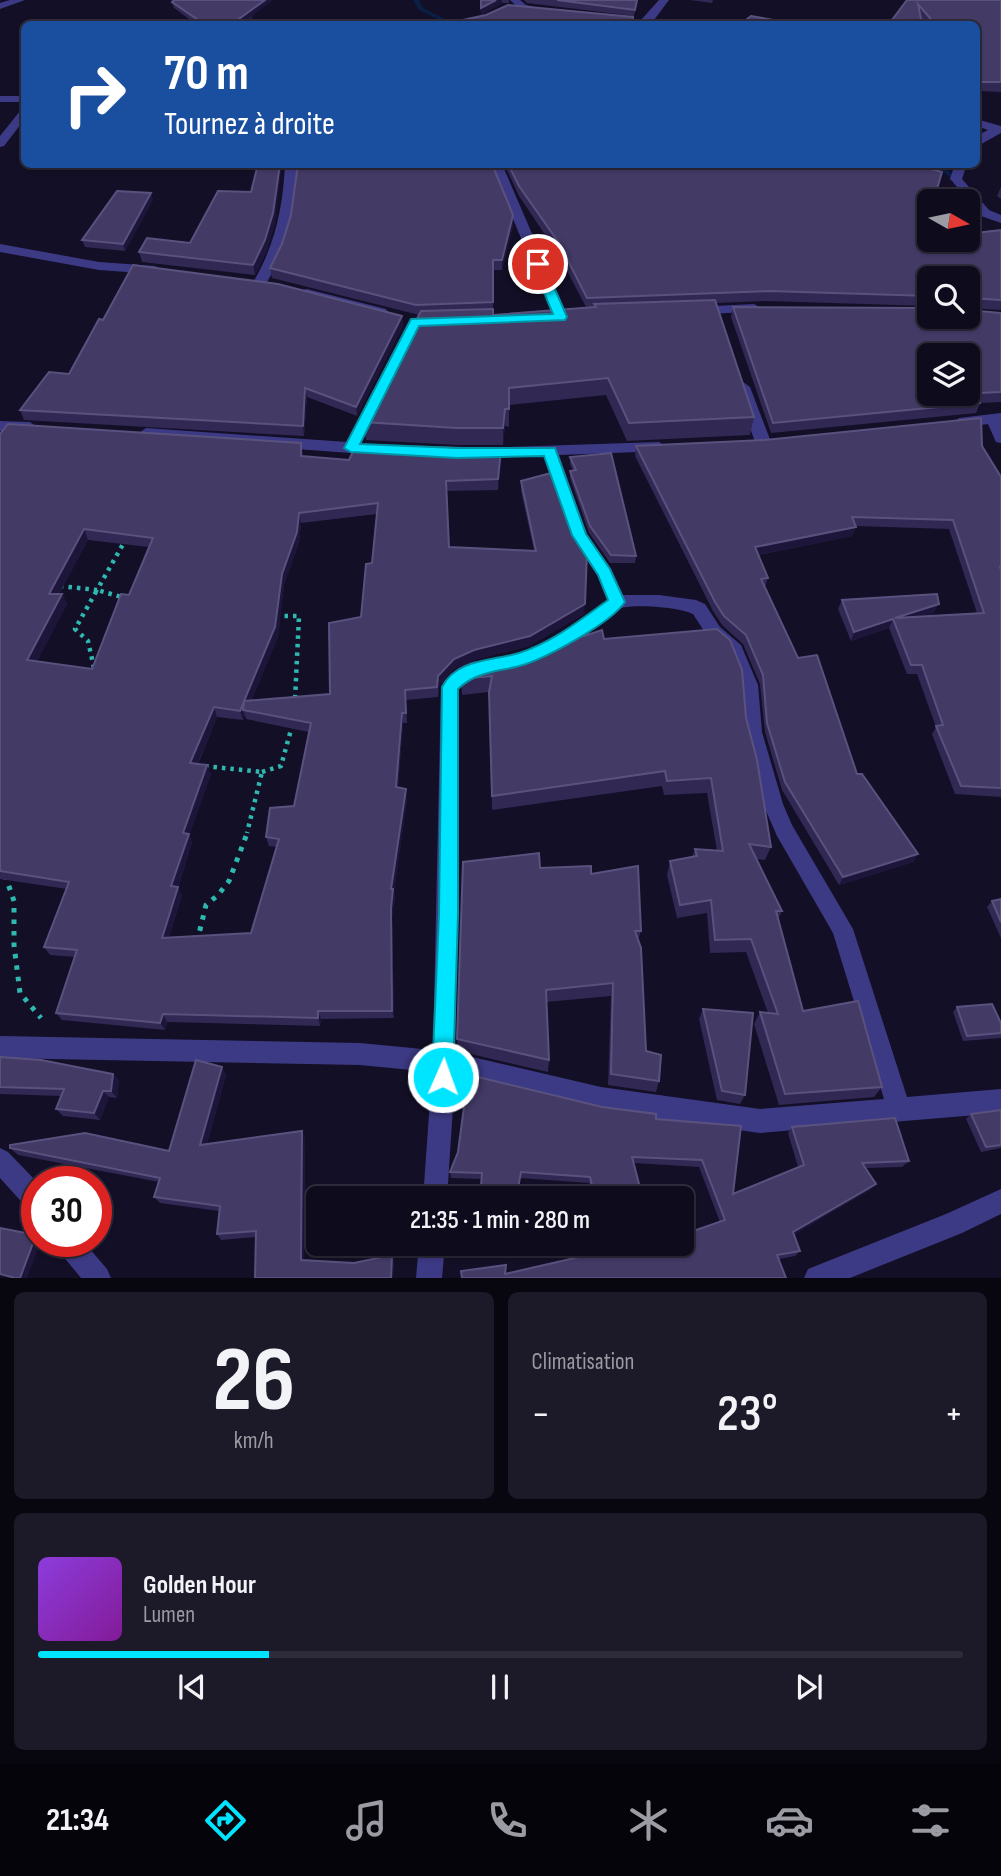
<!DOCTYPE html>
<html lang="fr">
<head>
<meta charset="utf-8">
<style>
	body { margin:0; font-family:"Sofia Sans Condensed",sans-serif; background:#1c1929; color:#f1f3f6; height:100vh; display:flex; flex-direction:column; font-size:26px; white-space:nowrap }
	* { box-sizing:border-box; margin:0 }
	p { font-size:23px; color:#9b9ba3 }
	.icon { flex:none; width:38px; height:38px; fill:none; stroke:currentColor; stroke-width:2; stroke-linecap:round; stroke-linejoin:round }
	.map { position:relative; height:1278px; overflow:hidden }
	.drawer { display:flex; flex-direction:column; gap:14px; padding:14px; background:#08060f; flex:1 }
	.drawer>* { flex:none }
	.top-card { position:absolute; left:21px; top:21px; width:959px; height:147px; border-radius:10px; box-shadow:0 2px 5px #0004,0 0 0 2px #2e2b3b; background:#1a4fa0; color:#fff; overflow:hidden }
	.needle { width:46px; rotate:99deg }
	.controls { position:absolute; left:917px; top:189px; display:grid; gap:14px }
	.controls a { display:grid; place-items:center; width:63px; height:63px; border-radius:10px; background:#0e0b1c; box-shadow:0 2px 5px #0004,0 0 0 2px #2e2b3b; font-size:35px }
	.speed { position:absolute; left:21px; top:1166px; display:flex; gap:14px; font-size:35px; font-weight:700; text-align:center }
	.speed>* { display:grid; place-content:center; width:91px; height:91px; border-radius:50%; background:#0e0b1c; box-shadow:0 2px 5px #0004,0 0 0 2px #2e2b3b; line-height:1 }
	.speed .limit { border:10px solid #d22; background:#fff; color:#111 }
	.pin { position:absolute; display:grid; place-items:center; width:60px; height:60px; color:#fff; margin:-30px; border:4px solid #fff; border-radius:50%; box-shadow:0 2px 7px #0007 }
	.me { position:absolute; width:77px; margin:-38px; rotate:2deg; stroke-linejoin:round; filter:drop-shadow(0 0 5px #0008) }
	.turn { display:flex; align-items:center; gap:24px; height:147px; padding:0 28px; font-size:32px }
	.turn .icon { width:91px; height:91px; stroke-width:2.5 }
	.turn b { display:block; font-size:49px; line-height:60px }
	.big { font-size:52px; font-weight:600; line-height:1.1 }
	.drawer .tile { flex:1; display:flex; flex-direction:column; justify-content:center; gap:10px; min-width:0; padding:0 24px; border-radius:10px; background:#1c1929 }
	.drawer .dial { align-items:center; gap:0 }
	.dial b { font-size:91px; line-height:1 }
	.song { display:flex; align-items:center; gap:21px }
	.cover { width:84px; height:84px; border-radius:10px; background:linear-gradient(135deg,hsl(270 70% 55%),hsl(290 70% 35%)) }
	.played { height:7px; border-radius:4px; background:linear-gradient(90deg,#00e5ff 25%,#2e2b3b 25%) }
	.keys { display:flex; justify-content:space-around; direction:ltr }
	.heat { display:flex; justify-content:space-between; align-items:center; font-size:38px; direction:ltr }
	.drawer .tiles { flex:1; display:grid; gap:14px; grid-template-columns:1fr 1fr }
	.tile:last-child { grid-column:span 2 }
	.trip { position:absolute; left:306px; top:1186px; width:388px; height:70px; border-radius:10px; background:#0e0b1c; box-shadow:0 2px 5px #0004,0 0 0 2px #2e2b3b; font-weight:600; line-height:70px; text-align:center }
	.tab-bar { display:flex; height:112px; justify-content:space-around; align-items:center; background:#06040b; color:#9b9ba3 }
	.tab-bar .icon { width:49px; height:49px }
	.tab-bar .on { color:#00e5ff }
	.tab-bar b { font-size:32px; color:#f1f3f6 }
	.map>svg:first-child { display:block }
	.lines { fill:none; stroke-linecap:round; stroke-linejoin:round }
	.stream { fill:#0a1f44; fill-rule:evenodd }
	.path-far1 { stroke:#2fb8b0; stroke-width:4.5; stroke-dasharray:3.5 5; stroke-linecap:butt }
	.path { stroke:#2fb8b0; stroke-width:5; stroke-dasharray:4.5 7; stroke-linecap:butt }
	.street { fill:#3d3a85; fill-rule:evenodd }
	.wall { fill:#312854; fill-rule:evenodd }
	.shaded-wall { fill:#1d163a }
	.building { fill:#433a66; stroke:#5a527e; stroke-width:2; fill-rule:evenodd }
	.route { fill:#00e5ff; stroke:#0095a6; stroke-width:2 }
</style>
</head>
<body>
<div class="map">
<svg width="1001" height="1278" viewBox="0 0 1001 1278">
	<rect width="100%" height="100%" fill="#130f26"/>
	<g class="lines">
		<!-- stream -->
		<path class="stream" d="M413 0H419L423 8 455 24H448L419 10Z
			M932 164H940L960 179 954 180Z"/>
		<!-- path-far1 -->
		<path class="path-far1" d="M60 586 97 590 126 539
			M276 616H299L295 700
			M94 668 88 641 75 629 97 590 125 598
			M205 766 262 772 247 833
			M262 772 281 766 292 726"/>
		<!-- path -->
		<path class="path" d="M5 875 14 901V945L20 993 41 1018
			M197 942 206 905 218 895 229 881 248 831"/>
		<!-- street -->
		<path class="street" d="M10 0H25L0 9V3Z
			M510 0H520L526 5 547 10C534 17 519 10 510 0Z
			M659 0H669L651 24H629L607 19 612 16 641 20Z
			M0 96H24V102H0Z
			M24 110V120L4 146 0 147V136L20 111Z
			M976 119 1001 126V133L976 147V136L988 130 976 126Z
			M285 164H297C295 209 288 249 264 287L259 288 252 284C275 246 283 208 285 164Z
			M490 164H502L568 317 566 320 561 321 554 317Z
			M955 164H967L962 179 989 210 1001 215V223L981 216 952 181 950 179Z
			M0 244 99 262 155 266 161 270 155 274 99 270 0 252Z
			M307 289 386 309 388 312 381 316 302 296V290Z
			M754 304 761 308 759 311 695 315 688 311 695 307Z
			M436 317 441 318V324L420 326 361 443 381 445 384 449 381 453H351L146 438 139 433 146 428 347 442 410 319Z
			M743 382 750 387 771 442 768 446 763 447 755 442 736 387Z
			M1001 413V443L996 442 988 424 959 428 952 423 959 418Z
			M0 421 30 422 37 427 30 432 0 431Z
			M659 442 667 447 664 451 559 455 587 534 611 569 623 595H659L696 600 705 604 720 627 741 645 758 685 762 732 783 804 792 825 853 929 907 1097 1001 1089V1113L760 1133 601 1111 455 1076 447 1199H423L432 1072 360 1065 0 1058V1036L360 1043 433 1050 441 687C449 671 472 656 490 662L493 667 490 672 470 678 459 689 455 1053 601 1087 760 1109 884 1099 833 933 777 836 763 804 744 732 740 685 728 654 708 637 693 614C679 607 635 604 621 608 601 615 582 651 560 644L557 639 560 634 608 600 597 575 571 535 544 456 478 458 470 453 478 448Z
			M0 1148 8 1152 37 1182V1212L28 1209 0 1178Z
			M1001 1189V1214L962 1233 850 1278H804L808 1269 946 1214Z
			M55 1241H83L107 1269 111 1278H81L58 1250Z
			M419 1244H445L442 1278H416Z"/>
	</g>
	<!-- wall -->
	<path class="wall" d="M481 0H509V3H502L481 15Z
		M524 0H638L634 16 527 3Z
		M690 0H713L712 3Z
		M907 0H1001V92L979 91 976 88V24H925Z
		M172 2 253 17 242 24H196L174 8Z
		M504 164H912L935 196 929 240 1001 230V310L968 308V278H929V306L767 301 716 303 754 417 750 435 627 441 606 395 509 405V427L505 426 503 445H457L366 440 364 422 419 315 272 278 270 268 282 244 291 215H513V225L502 270H493V315L586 307 558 254 519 196Z
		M1001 187V199L997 196Z
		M251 192 275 223 267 250 255 275 142 262 139 252 190 243Z
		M153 200 125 251 85 247 82 240Z
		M733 307 1001 313V402L980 403 976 413 771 433 731 317Z
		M402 316 403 326 357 416 307 397 304 436 24 420 20 410 69 374Z
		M0 434 301 443 303 457 349 460H501L498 490 447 491 449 547 534 550 521 491V481L584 614 529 646 474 660 454 669 439 686 438 697 406 700 407 723H403L398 788 407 799 394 891 395 898 392 917 394 1018 321 1019 320 1026 167 1022 165 1030 62 1020 56 1013 75 957 50 955 44 947 67 889 0 879ZM377 514 372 563 361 617 330 694 251 701 278 637 284 584 299 543 301 523ZM88 540 149 547 129 595 92 669 37 661 67 604 62 594H59ZM245 715 246 719 309 732 294 806 266 837 269 846 277 847 251 933 169 937 182 895 178 888 192 843 189 835 211 774 198 764 217 717 243 720Z
		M636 446H982L1001 477V797L955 794 932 734 936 727 917 674H907L889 628 851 641 838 609 842 600 934 613 924 616 977 613 949 529 856 526 852 536 758 555 768 578 765 587 798 658 857 774 918 854 913 862 839 885 782 790 765 732 760 684 743 644 722 625 713 611 635 456Z
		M570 457 636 556 635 563H610L589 533 570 478V471H573L570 464Z
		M584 636 604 639 746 718 771 847 765 860 757 859 782 911 778 919 803 1011 882 1087 874 1097 779 1105 754 1024 760 1012 768 1013 746 952 710 953 707 913 677 918 667 875 670 861 692 857 695 849 717 851 707 793 664 795 662 786 492 810 489 692 462 695 461 675 523 653Z
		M540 868 591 874 641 931 638 940 646 1051 659 1081 656 1092 608 1085 611 996 546 1002 549 1060 548 1072 458 1051 457 1039Z
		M1001 899V938L987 907 992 901Z
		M957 1007 1001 1023V1038L963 1041 953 1012Z
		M703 1009 745 1095 740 1104 717 1100 699 1019Z
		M0 1057 113 1074 119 1081 117 1098 109 1097 100 1120 63 1116 56 1109 61 1096 0 1094Z
		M222 1067 226 1075 207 1144 305 1138 304 1260 354 1263 394 1260 393 1278H255L256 1237 221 1240 217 1234 219 1211 160 1203 154 1197 159 1182 18 1155 10 1148 169 1151Z
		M456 1091 656 1119 741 1126 733 1194 798 1167 788 1133 792 1127 909 1161 902 1167 866 1168 870 1190 794 1234 800 1251 795 1256 779 1259 505 1274 635 1246 623 1244H682L720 1222 699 1167 634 1163 643 1199H592L589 1183 520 1178 482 1179 451 1178 450 1172 458 1152 465 1099 456 1098Z
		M1001 1110V1148L981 1152 966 1119 971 1114Z"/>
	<!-- shaded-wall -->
	<path class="shaded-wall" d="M265 0H273L242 24H232Z
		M496 0H502V3L481 15V8Z
		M280 164H282L275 223 267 250 255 275 253 265Z
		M151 193 153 200 125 251 123 244Z
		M513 215V225L502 270V260Z
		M402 316 403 326 357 416 356 407Z
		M305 388 307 397 304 436 303 426Z
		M505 409V426L503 445V428Z
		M501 449V460L498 490V479Z
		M299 513 301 523 299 543 284 584 278 637 247 711 244 701Z
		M856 527 852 536 752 556 755 547Z
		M84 529 88 540 54 604 49 594Z
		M62 594 67 604 33 670 27 660Z
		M585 604 584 614 529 646 474 660 454 669 439 686 438 697V676L454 659Z
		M939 604 934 613 896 626 895 618Z
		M893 619 889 628 851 641 854 632Z
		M244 702 243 710 245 715 243 720 240 711Z
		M214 707 217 717 194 772 190 763Z
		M402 713 403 723 397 797 396 787Z
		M207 765 211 774 189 835 192 843 178 888 182 895 166 946 162 938 183 833Z
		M406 789 407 799 394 891 395 898 392 917 394 1018 392 1011 391 889Z
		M918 854 913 862 839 885 843 877Z
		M318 1011 321 1019 320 1026 318 1018Z
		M163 1014 167 1022 165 1030 160 1023Z
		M222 1067 226 1075 205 1151 200 1145Z
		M113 1074 119 1081 117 1098 111 1091Z
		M103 1091 109 1097 100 1120 94 1113Z
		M302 1131 305 1138 304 1265 301 1260Z
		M876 1184 870 1190 789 1238 793 1232Z
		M36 1235 37 1241H41L27 1278H20Z
		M392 1255 394 1260 393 1278H391Z"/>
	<!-- building -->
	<path class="building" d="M174 0H265L232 24H204L172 2Z
		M481 0H496L481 8Z
		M557 0H637L635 10Z
		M907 0H1001V82H982L976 75V24H935L918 4 922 24H889Z
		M508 5 633 17 632 24H444L486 15Z
		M751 16 796 24H741Z
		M258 164H280L273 213 265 240 253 265 139 252 147 238 190 243 218 191 251 192Z
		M298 164H492L513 215 502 260H493V302L416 305 270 268 282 244 291 215Z
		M508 164H912L942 172 935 196V201H929V240H968V234L1001 230V300L970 298 969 304 968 305V278H929V296L769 291 587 298 559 243 519 186Z
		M117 191 151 193 123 244 82 240Z
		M133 265 278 284 402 316 356 407 305 388 303 426 20 410 49 372 69 374 99 319 103 320Z
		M715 300 754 417 629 423 608 378 509 388V409H505L503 428H456L364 422 421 311 493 309V315L596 307 594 304Z
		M733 307 929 308V317H968V310L1001 313V392L980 393V403L773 423ZM929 355H968V394H929Z
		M981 418 982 446 1001 477V567H1000L1001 570V788L961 786 936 726 943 725 922 665H911L893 619 854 632 842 600 937 594 939 604 895 618 984 613 953 520 852 517 856 527 755 547 768 578 761 579 798 658 817 655 857 774H862L918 854 843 877 785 782 767 723 763 675 746 635 724 616 715 602 636 446 765 440Z
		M8 424 301 443V456L349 460 356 445 501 449 498 479 446 481 449 547 536 551 521 481 551 473 569 525 587 552 585 604 530 636 474 650 454 659 438 676 437 687 405 690 406 713H402L396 787 406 789 391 889H393L391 908 392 1011H318V1018L163 1014 160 1023 56 1013 77 950 44 947 69 882 0 871V434ZM378 503 372 563 366 564 361 617 329 623 330 694 244 701 275 627 282 574 297 532 299 513ZM84 529 153 538 129 595 121 594 92 669 27 660 62 594H49ZM244 702 243 710 311 723 294 806 270 808 266 837 279 839 251 933 162 938 178 887 171 886 189 834 183 833 207 765 190 763 214 707 240 711Z
		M611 453 636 556 611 555 590 526 570 471 576 470 570 457Z
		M585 623 584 636 602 630 604 639 717 629 730 640 742 670 746 718 757 760 771 847 749 844 782 911H776L803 1011 858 1001 882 1087 785 1094 760 1012 778 1014 751 939 715 940 711 900 680 905 670 861 697 856 695 849 723 851 711 778 667 781 665 771 492 796 489 692 492 676 461 679V675L471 666 523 653 565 637Z
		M539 853 540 868 591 866V874L638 866 641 931H635L641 948 646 1051 661 1055 659 1081 611 1074 613 983 546 990 549 1060 457 1039 463 862Z
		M1001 899V922L992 901Z
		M992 1004 1001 1023V1033L967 1036 957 1007Z
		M703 1009 753 1013 745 1095 722 1091Z
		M0 1057 41 1060 113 1074 111 1091H103L94 1113 56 1109 64 1089 0 1087Z
		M196 1060 222 1067 200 1145 302 1131 301 1260 354 1263 392 1255 391 1278H255L256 1231 217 1234 220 1206 154 1197 160 1178 10 1148V1145L85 1133 169 1151Z
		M457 1072 602 1107 656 1114V1119L741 1126 733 1194 804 1165 792 1127 895 1118 909 1161 862 1163 876 1184 793 1232 800 1251 777 1255 786 1278H462L461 1271 506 1265 505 1274 605 1251 650 1244H682V1235L725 1220 702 1160 632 1157 643 1199H595L590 1177 521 1172 516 1199H480L482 1173 450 1172 458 1152 466 1092 456 1091Z
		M1001 1110V1145L986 1147 971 1114Z
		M0 1228 36 1235 20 1278H15L0 1274Z"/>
	<!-- route -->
	<path class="route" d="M538 261 544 264 567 317 565 320 419 326 360 444 457 448H555L586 534 610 569 625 602C611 623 548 657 523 665 499 672 476 671 458 689V914L453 1077 450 1085 443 1088 435 1085 432 1077 439 914 442 687C456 659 492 661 519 653 553 642 580 620 608 600L598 575 572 535 544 456 457 458 351 452 344 448 411 319 553 314 532 264Z"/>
</svg>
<div class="controls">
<a><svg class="needle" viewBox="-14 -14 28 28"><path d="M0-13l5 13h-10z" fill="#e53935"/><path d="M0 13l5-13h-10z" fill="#9b9ba3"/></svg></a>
<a><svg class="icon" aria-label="search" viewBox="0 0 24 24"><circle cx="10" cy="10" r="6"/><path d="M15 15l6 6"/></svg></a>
<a><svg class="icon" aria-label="layers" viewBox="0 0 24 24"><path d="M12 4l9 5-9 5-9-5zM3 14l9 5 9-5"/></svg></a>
</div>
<div class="speed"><div class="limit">30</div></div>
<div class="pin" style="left:538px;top:264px;background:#d93025"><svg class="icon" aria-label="arrive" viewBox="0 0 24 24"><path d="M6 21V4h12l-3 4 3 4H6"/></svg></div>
<svg class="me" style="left:443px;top:1077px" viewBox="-20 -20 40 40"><circle r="17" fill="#00e5ff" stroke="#fff" stroke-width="3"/><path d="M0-11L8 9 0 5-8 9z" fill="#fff"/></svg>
<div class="trip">21:35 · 1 min · 280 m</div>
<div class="top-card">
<div class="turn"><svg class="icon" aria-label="right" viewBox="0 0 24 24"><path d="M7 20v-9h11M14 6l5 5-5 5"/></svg><div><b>70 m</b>Tournez à droite</div></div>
</div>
</div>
<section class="drawer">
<div class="tiles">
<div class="tile dial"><b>26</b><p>km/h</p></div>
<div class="tile"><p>Climatisation</p>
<div class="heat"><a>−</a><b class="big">23°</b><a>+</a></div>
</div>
<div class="tile">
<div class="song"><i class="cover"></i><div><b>Golden Hour</b><p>Lumen</p></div></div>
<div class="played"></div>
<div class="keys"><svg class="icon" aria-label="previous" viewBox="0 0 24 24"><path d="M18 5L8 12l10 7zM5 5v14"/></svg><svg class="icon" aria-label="pause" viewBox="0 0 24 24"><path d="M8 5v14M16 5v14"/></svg><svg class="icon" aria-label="next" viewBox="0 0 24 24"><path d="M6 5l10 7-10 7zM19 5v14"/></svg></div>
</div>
</div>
</section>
<nav class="tab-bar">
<b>21:34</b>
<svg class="icon on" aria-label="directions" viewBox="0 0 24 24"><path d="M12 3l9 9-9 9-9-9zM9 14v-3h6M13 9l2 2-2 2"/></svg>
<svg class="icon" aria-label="music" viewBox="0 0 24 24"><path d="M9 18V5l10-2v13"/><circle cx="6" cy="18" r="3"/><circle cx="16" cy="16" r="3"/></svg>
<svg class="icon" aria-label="phone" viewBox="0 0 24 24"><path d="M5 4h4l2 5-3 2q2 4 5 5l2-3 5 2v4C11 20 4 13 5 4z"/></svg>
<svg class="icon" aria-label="climate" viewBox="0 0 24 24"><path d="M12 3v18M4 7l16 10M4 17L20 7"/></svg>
<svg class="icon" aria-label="car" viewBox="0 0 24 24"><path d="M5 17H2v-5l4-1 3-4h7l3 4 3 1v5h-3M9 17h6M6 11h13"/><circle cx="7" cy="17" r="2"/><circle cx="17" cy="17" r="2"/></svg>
<svg class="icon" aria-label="filters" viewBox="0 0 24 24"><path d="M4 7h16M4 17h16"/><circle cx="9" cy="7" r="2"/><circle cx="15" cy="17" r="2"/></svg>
</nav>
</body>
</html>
